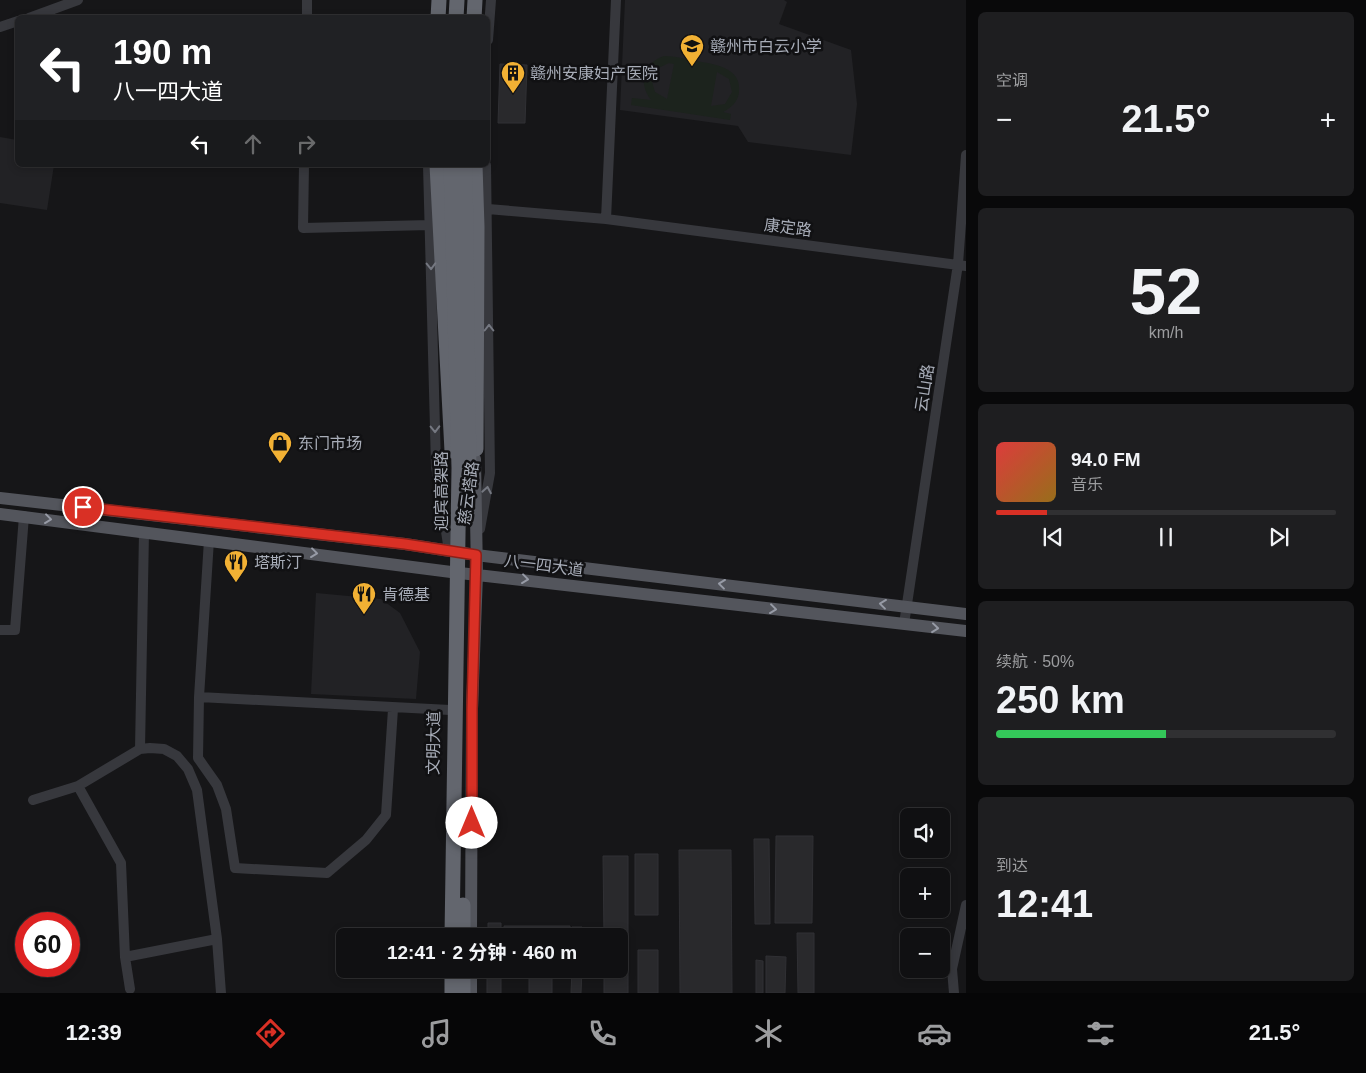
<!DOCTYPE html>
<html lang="zh">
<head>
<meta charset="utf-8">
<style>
	body { margin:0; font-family:Arial,"Noto Sans SC",sans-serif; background:#1e1e20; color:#f1f3f6; height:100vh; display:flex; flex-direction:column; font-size:19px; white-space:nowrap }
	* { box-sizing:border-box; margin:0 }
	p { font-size:16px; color:#9c9d9f }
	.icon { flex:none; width:28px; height:28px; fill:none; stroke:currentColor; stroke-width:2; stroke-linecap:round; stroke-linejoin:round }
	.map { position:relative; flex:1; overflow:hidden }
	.sheet { display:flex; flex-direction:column; gap:12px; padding:12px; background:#09090a; width:400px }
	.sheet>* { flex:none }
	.banner { position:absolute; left:15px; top:15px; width:475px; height:152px; border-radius:8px; box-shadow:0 2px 8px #0003,0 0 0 1px #303032; background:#202124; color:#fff; overflow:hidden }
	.fabs { position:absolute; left:900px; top:808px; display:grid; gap:10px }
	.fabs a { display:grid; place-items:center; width:50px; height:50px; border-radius:8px; background:#101012; box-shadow:0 2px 8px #0003,0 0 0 1px #303032; font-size:25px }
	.speed { position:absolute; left:15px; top:912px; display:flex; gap:10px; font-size:25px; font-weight:700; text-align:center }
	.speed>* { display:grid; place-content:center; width:65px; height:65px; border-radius:50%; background:#101012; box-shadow:0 2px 8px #0003,0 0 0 1px #303032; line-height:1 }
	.speed .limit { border:8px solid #d22; background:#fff; color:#111 }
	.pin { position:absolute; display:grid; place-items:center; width:42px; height:42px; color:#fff; margin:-21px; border:2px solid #fff; border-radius:50%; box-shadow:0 1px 5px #0007 }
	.me { position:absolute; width:55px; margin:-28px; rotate:0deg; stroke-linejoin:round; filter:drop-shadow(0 0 4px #0008) }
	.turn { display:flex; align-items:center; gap:18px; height:105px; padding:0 15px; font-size:22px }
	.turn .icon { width:65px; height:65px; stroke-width:2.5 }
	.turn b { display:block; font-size:35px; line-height:42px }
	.lanes { display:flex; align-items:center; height:48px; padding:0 15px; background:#0003; justify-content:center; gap:25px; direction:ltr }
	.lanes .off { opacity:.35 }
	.big { font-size:38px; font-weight:700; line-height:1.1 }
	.sheet .tile { flex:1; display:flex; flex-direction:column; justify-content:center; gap:8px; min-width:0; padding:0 18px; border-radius:8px; background:#1e1e20 }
	.sheet .dial { align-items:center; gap:0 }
	.dial b { font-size:65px; line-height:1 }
	.song { display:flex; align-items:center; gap:15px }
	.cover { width:60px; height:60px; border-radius:8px; background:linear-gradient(135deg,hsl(0 70% 55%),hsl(40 70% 35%)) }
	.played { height:5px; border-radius:2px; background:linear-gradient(90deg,#d93025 15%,#303032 15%) }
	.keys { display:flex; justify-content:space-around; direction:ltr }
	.heat { display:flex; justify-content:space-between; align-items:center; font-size:28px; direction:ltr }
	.charge { height:8px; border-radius:4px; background:linear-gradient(90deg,#34c759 50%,#303032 0) }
	.trip { position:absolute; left:336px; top:928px; width:292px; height:50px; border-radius:8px; background:#101012; box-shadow:0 2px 8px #0003,0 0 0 1px #303032; font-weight:700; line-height:50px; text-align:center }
	.dock { display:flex; height:80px; justify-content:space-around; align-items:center; background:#060607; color:#9c9d9f }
	.dock .icon { width:35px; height:35px }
	.dock .on { color:#d93025 }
	.dock b { font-size:22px; color:#f1f3f6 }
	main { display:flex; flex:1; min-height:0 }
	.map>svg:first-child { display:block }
	.built { fill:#222225 }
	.green { fill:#1c231d; fill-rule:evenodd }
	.building { fill:#29292c; stroke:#303034 }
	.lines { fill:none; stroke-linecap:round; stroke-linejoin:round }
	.minor { stroke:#37383d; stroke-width:10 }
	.major { stroke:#53555c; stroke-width:12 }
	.highway { stroke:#63666e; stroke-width:15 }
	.highway-bridge { stroke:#63666e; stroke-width:15 }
	.oneway { stroke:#757881 }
	.oneway2 { stroke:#979ba6 }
	.route-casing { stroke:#8d1f18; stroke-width:12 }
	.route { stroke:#d93025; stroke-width:9 }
	.labels { text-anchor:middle; stroke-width:5; stroke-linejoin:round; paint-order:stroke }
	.poi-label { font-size:16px; fill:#a8adb8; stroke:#111113; text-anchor:start }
	.street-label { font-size:16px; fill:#a8adb8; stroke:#111113 }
</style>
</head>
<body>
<main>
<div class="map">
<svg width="966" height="993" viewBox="0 0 966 993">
	<rect width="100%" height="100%" fill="#161618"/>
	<!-- built -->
	<path class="built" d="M625 0H784L787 2 779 24 851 50 857 104 851 155 748 142 738 126 620 110Z
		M0 137 17 140 18 165H54L47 210 0 203Z
		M316 593 381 599 400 613 420 652 416 699 311 694Z"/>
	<!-- green -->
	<path class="green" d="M664 56C675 56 685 59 696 61 713 64 742 67 739 92 738 102 731 108 723 112L731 114 730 120 631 105 632 98 651 100C638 83 643 63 664 56ZM669 63 674 64 667 99 655 92 651 78 656 69ZM717 72 729 79 732 92 725 104 711 106Z"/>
	<!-- building -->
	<path class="building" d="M500 64 527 65 525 123H498Z
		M776 836H813L812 923H775Z
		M754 839H769L770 924H755Z
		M679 850H731L732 993H680Z
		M635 854H658V915H635Z
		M603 856H628V993H604V969H620V936H604Z
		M488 923H501V936H488Z
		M504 926H570V936H504Z
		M572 927H582V936H572Z
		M797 933H814V993H798Z
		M638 950H658V993H638Z
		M766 956 786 957 785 993H766Z
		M756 960 763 961V993H756Z
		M487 969H501V993H487Z
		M529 969H552V993H529Z
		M572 969H582L581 993H571Z"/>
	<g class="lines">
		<!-- minor -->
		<path class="minor" d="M29 18 78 0
			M307 18V0
			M0 27 18 21
			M488 40 491 0
			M304 165 303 228 430 225
			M428 165 436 466 449 551
			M488 209 606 219 966 266
			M606 219 616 0
			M480 529 490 473 486 165
			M209 540 199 697 198 758 217 785 226 809 235 868 327 873 366 840 386 815 393 709
			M904 624 958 264 966 155
			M0 630H15L24 516
			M199 697 450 710
			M140 749 144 532
			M78 786 121 863 125 957 130 989
			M33 800 78 786 140 749 150 748 164 749 177 756 188 769 197 790 217 939 221 993
			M125 957 217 939
			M954 993 952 969 966 905"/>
		<!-- major -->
		<path class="major" d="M0 498 405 544 476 555 966 614
			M0 514 451 572 966 631
			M471 936 472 709 477 574 475 459
			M471 993V969"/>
		<!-- highway -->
		<path class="highway" d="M438 18 439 0
			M456 18 457 0
			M474 18 475 0
			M437 165 452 451
			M475 165 477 227 476 449
			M452 993V969
			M463 993V969"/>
		<!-- highway-bridge -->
		<path class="highway-bridge" d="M451 165 459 468 452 936
			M465 165 469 472
			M463 936V905"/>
	</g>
	<!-- one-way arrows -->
	<defs><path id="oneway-chevron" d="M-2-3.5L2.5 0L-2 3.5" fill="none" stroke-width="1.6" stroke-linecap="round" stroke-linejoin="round" transform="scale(1.25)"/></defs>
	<g class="oneway">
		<use href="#oneway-chevron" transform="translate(431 266) rotate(89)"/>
		<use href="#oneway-chevron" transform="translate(489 328) rotate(-90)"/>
		<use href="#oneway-chevron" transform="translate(435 429) rotate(89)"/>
		<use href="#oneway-chevron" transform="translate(487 490) rotate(-80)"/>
	</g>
	<g class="oneway2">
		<use href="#oneway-chevron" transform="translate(48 519) rotate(7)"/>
		<use href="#oneway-chevron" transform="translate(314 553) rotate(7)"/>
		<use href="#oneway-chevron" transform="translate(525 579) rotate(7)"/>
		<use href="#oneway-chevron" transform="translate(722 584) rotate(-173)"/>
		<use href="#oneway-chevron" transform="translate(883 604) rotate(-173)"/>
		<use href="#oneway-chevron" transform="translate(773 609) rotate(7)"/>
		<use href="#oneway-chevron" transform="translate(935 628) rotate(6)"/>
	</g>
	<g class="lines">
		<!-- route casing -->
		<g class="route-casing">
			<path id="route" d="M83 507 405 544 476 555 472 709V823"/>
		</g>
		<!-- route -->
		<use href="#route" class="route"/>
	</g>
	<!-- icons -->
	<defs>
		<g id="school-pin" transform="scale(1.25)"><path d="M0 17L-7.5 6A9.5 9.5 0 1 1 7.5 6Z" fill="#f2b134" stroke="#111113"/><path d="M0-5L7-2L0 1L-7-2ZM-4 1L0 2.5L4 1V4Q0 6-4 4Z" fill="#111"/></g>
		<g id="building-pin" transform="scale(1.25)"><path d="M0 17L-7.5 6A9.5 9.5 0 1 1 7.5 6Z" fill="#f2b134" stroke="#111113"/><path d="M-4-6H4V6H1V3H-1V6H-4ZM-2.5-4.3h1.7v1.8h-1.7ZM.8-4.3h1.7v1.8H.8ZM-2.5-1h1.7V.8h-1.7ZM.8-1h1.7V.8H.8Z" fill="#111"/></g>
		<g id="shop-pin" transform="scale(1.25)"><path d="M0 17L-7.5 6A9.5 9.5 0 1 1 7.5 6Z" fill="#f2b134" stroke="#111113"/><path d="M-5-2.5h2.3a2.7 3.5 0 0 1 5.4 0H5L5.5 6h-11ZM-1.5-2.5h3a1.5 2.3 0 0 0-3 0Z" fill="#111"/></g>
		<g id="restaurant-pin" transform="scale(1.25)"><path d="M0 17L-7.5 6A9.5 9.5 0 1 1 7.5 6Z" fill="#f2b134" stroke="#111113"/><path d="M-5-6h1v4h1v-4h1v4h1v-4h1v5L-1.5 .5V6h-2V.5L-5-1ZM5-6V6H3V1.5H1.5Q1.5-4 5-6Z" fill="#111"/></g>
	</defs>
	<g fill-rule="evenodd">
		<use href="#school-pin" x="692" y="46"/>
		<use href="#building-pin" x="513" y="73"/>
		<use href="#shop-pin" x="280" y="443"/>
		<use href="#restaurant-pin" x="236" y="562"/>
		<use href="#restaurant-pin" x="364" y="594"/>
	</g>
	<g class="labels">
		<!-- poi labels -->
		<g class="poi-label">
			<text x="710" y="52">赣州市白云小学</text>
			<text x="530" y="79">赣州安康妇产医院</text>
			<text x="298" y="449">东门市场</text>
			<text x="254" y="568">塔斯汀</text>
			<text x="382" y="600">肯德基</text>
		</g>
		<!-- street labels -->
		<g class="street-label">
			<text transform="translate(788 227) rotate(7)" y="6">康定路</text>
			<text transform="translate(924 388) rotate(-81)" y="6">云山路</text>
			<text transform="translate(441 491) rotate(-90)" y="6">迎宾高架路</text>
			<text transform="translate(468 493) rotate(-82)" y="6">慈云塔路</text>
			<text transform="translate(544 565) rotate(7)" y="6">八一四大道</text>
			<text transform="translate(433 743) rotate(-89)" y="6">文明大道</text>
		</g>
	</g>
</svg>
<div class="fabs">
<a><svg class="icon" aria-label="sound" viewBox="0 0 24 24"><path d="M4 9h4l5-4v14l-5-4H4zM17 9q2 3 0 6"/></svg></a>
<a>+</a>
<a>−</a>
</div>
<div class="speed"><div class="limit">60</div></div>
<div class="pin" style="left:83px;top:507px;background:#d93025"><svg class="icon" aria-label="arrive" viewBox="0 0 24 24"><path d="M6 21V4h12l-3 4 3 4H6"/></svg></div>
<svg class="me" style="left:472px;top:823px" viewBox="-20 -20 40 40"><circle r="19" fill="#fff"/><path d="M0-13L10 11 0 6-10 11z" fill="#d93025"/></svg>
<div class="trip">12:41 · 2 分钟 · 460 m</div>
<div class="banner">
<div class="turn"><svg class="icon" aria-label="left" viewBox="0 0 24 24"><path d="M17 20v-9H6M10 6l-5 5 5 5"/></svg><div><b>190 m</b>八一四大道</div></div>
<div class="lanes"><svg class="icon" aria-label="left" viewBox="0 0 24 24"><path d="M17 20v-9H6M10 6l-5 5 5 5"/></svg><svg class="icon off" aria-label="ahead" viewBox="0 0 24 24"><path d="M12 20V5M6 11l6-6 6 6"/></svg><svg class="icon off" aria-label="right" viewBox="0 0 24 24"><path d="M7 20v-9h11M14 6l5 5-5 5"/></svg></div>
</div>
</div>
<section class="sheet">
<div class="tile"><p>空调</p>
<div class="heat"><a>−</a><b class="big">21.5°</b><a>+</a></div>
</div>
<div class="tile dial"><b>52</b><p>km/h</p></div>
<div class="tile">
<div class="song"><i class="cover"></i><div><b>94.0 FM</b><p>音乐</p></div></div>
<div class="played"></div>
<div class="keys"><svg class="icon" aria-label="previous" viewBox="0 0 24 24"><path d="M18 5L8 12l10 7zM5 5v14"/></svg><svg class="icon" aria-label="pause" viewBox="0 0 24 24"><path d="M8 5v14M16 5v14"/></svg><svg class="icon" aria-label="next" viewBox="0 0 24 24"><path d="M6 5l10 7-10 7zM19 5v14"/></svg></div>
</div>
<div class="tile"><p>续航 · 50%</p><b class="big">250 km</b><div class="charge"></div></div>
<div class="tile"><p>到达</p><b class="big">12:41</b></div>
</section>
</main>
<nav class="dock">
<b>12:39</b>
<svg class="icon on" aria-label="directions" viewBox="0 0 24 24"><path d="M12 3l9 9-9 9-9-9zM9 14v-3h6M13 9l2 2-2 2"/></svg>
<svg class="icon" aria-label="music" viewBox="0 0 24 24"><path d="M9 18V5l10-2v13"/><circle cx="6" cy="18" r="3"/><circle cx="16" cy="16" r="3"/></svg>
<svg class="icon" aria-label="phone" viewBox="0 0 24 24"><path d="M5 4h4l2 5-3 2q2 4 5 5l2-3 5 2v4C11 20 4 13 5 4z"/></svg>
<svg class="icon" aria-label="climate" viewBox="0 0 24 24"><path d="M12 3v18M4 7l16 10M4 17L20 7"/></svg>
<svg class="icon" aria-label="car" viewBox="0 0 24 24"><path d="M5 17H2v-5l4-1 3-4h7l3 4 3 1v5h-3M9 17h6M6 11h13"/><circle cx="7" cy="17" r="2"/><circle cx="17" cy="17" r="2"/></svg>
<svg class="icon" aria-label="filters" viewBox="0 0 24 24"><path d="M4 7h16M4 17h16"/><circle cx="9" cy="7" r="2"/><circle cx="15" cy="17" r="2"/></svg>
<b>21.5°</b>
</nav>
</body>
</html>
